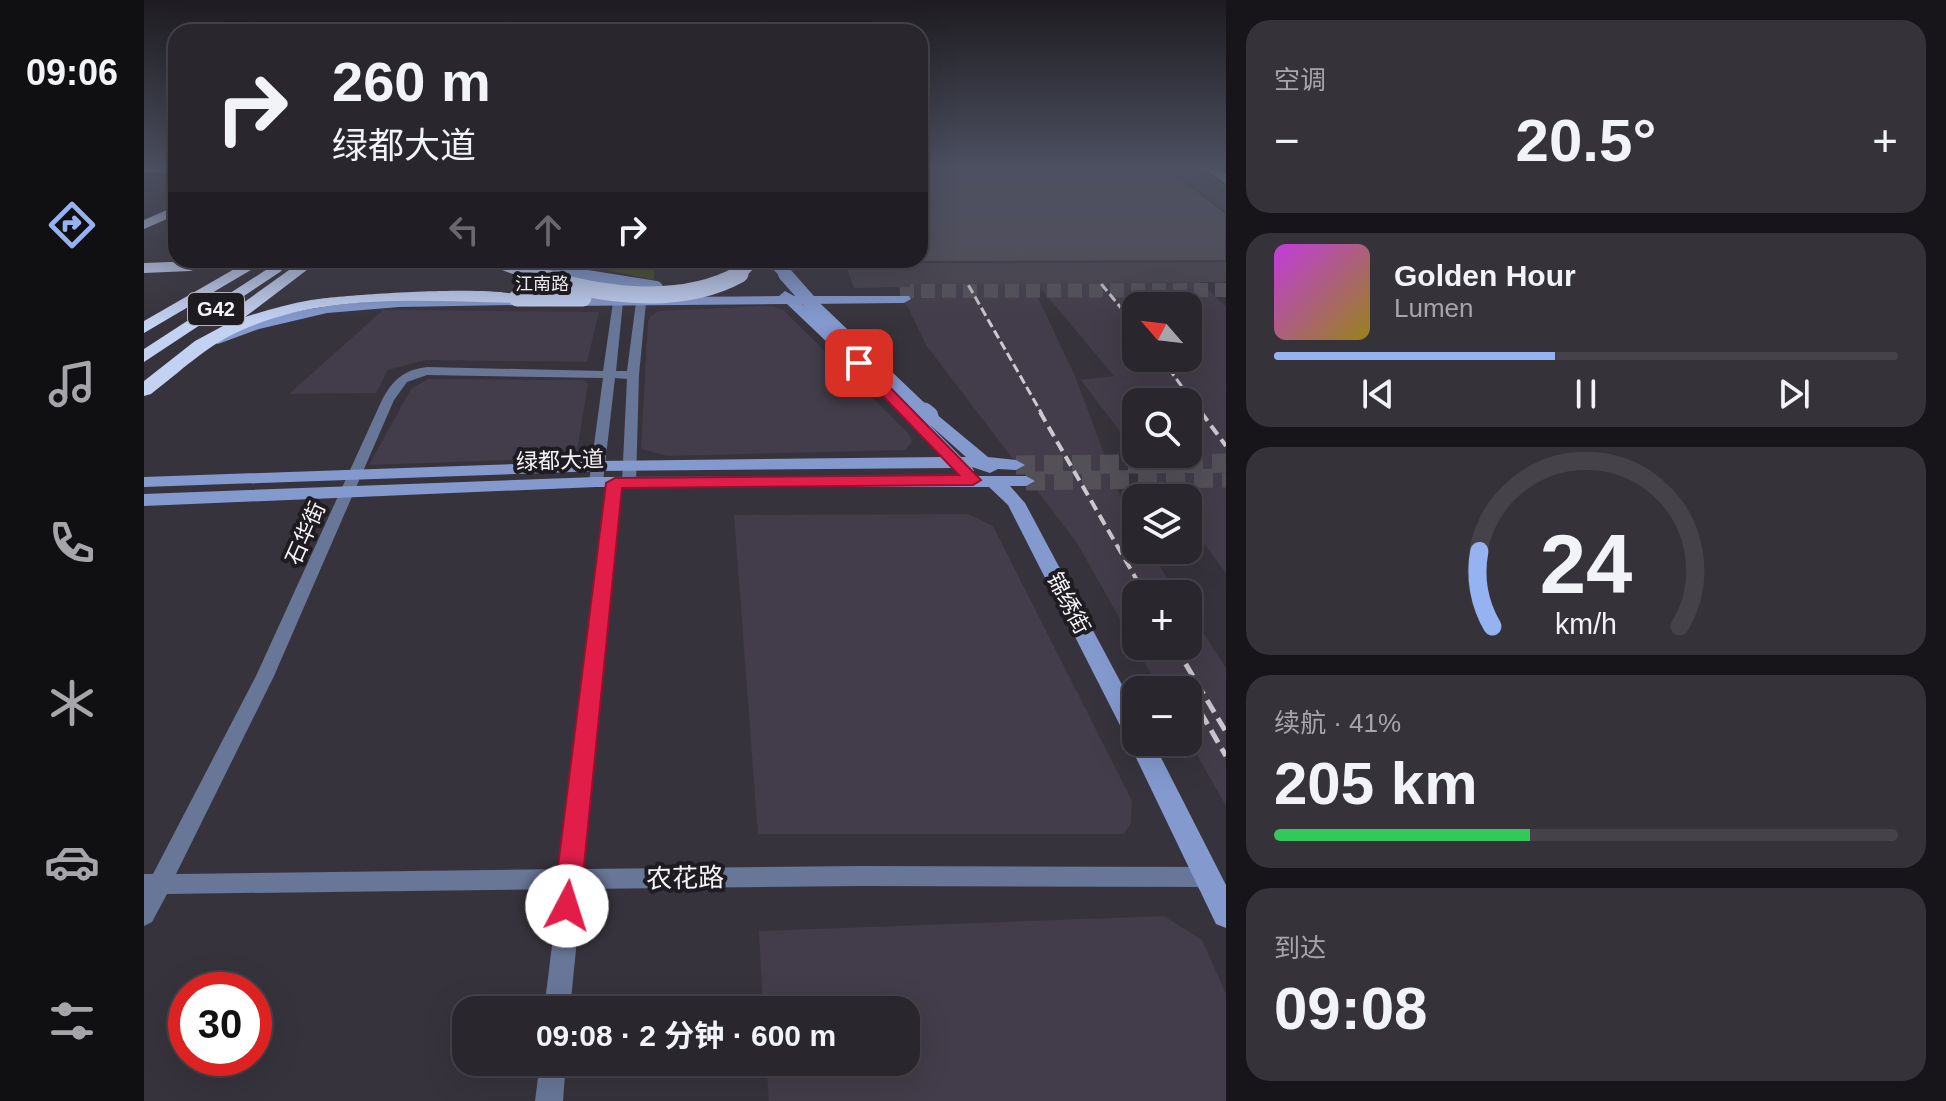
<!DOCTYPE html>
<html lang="zh">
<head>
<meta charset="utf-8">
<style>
	body { margin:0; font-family:Helvetica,"Noto Sans SC",sans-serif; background:#353239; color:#f1f3f6; height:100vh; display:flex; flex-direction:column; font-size:30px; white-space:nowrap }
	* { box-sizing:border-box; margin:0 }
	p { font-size:26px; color:#a5a5aa }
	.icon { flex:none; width:44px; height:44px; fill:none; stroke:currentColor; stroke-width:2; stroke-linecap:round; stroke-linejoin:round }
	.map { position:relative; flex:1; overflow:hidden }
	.sheet { display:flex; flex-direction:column; gap:20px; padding:20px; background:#171519; width:720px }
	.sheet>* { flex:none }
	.guide { position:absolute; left:24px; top:24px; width:760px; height:244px; border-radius:24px; box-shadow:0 8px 32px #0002,0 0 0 2px #454349; background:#29262d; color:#f1f3f6; overflow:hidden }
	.needle { width:52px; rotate:298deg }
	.controls { position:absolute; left:978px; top:292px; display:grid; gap:16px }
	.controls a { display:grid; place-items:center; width:80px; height:80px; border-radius:16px; background:#29262d; box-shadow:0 8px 32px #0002,0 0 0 2px #454349; font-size:40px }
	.speed { position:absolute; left:24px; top:972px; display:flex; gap:16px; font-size:40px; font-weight:700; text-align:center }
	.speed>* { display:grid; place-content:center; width:104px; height:104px; border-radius:50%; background:#29262d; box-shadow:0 8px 32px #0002,0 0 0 2px #454349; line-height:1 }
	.speed .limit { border:12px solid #d22; background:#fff; color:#111 }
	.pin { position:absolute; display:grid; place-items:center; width:68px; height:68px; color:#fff; margin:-34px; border-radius:16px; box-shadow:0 4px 12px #0006 }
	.me { position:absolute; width:88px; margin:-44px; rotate:5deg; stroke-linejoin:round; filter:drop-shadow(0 0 6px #0008) }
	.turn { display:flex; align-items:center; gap:28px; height:168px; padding:0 32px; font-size:36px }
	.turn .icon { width:104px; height:104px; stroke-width:2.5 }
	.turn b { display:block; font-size:56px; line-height:68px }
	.lanes { display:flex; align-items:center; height:76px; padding:0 32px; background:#0003; justify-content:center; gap:40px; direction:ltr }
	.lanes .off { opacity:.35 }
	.big { font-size:60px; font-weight:700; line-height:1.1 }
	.sheet .widget { flex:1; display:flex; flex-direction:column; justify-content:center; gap:12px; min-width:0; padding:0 28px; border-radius:24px; background:#353239 }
	.sheet .dial { align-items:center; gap:0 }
	.dial svg { height:208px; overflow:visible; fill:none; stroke:#454349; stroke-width:7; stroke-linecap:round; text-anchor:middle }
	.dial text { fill:#f1f3f6; stroke:none }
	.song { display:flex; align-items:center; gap:24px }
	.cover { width:96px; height:96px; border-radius:12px; background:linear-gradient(135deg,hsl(290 70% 55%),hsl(50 70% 35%)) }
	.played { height:8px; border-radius:4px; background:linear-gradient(90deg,#95b2f1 45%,#454349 45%) }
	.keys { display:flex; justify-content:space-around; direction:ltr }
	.heat { display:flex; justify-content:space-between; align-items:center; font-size:44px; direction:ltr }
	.charge { height:12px; border-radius:6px; background:linear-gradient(90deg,#34c759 41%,#454349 0) }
	.trip { position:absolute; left:308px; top:996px; width:468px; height:80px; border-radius:24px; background:#29262d; box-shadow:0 8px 32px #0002,0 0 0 2px #454349; font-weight:700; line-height:80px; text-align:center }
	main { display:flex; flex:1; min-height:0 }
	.dock { display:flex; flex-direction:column; width:144px; justify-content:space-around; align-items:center; background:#100f12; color:#a5a5aa }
	.dock .icon { width:56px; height:56px }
	.dock .selected { color:#95b2f1 }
	.dock b { font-size:36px; color:#f1f3f6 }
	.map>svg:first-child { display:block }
	.built { fill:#433c4a; fill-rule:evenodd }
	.green { fill:#474d28 }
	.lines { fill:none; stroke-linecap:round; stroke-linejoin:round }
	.secondary-tunnel-far1 { stroke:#545058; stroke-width:14; stroke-dasharray:14 7; stroke-linecap:butt }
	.secondary-tunnel { stroke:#545058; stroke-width:19; stroke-dasharray:19 9; stroke-linecap:butt }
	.street { fill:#687698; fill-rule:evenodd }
	.secondary { fill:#849acf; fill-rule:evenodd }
	.highway { fill:#c3d1f2; fill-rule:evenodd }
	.rail-far3 { stroke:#ccc8cf; stroke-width:2; stroke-dasharray:7 3; stroke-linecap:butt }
	.rail-far2 { stroke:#ccc8cf; stroke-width:3; stroke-dasharray:9 4; stroke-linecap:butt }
	.rail-far1 { stroke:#ccc8cf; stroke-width:4; stroke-dasharray:11 6; stroke-linecap:butt }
	.rail { stroke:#ccc8cf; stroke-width:5; stroke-dasharray:14 7; stroke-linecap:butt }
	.secondary-bridge-far2 { stroke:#849acf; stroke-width:11 }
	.secondary-bridge-far1 { stroke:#849acf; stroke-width:14 }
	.secondary-bridge { stroke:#849acf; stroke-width:19 }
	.highway-bridge-far1 { stroke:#c3d1f2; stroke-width:14 }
	.highway-bridge { stroke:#c3d1f2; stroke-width:17 }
	.wall { fill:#47424b }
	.building { fill:#524d57; stroke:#39363d; stroke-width:2 }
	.route { fill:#e11d48; stroke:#92132f; stroke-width:2 }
	.labels { text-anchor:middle; stroke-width:8; stroke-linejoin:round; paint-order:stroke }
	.far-street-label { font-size:18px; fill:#f6f3f9; stroke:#1e1c20 }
	.shield { fill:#1e1c20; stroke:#b5b2b8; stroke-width:2 }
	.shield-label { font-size:20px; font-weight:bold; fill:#f6f3f9 }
	.street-label { font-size:22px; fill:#f6f3f9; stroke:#1e1c20 }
	.near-street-label { font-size:26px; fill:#f6f3f9; stroke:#1e1c20 }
</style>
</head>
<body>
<main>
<nav class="dock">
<b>09:06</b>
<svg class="icon selected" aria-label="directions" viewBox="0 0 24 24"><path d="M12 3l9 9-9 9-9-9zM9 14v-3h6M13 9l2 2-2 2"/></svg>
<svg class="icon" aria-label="music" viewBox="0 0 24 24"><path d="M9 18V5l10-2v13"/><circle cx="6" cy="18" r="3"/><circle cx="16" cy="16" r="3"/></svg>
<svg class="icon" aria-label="phone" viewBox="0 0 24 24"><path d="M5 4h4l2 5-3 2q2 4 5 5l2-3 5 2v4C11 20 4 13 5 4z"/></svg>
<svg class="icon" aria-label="climate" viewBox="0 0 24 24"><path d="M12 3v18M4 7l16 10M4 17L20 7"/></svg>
<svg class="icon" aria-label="car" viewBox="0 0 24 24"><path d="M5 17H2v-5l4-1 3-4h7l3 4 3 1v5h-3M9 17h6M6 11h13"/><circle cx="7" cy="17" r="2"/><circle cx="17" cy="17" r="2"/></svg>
<svg class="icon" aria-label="filters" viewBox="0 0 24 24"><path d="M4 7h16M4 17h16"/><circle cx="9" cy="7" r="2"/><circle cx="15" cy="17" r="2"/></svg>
</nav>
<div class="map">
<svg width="1082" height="1101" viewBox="0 0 1082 1101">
	<rect width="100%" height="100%" fill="#37333c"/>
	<!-- built -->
	<path class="built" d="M804 168 888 285 931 376 983 515 992 529V550H1005L1034 594H992V646H1044V609L1082 668V806L1044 739V690H1016L933 543 782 345 741 260H776Z
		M937 168 1082 307V573L1044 522V498H1026L993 454H1044V402H992V453L937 380 970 376 892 283ZM992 306H1044V358H992Z
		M628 306 639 310 765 434 768 442 761 450 524 456 497 449 504 321 507 316 515 311Z
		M239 310 455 312 443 362 281 360 244 370 232 393 145 394Z
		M284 379 439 380 444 383 433 452 424 458 225 465 267 389Z
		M824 514 849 526 988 801 987 823 980 834H614L590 515Z
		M1020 916 1058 940 1082 994V1101H625L622 1062H762V1010H619L615 931Z"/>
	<!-- green -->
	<path class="green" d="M444 260H511L510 280 434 264Z"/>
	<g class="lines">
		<!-- secondary-tunnel-far1 -->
		<path class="secondary-tunnel-far1" d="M756 291 1082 290"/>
		<!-- secondary-tunnel -->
		<path class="secondary-tunnel" d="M872 465 1082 463
			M882 481 1082 478"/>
		<!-- street -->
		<path class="street" d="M474 299 479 302 472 371H483L492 302 497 299 502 302 495 375 492 483 485 487 478 484 440 869 717 866 1064 867 1072 870 1075 877 1072 884 1064 887 717 886 438 889 426 1010H400L415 889 23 894 8 922 0 926V874H9L112 676 238 400C249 380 259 370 283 367L459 371 469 302ZM283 375 459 378 445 482 452 486 459 482 471 378 483 379 478 482 471 479 464 483 417 869 32 874 130 676 250 400 263 382Z
			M396 1062H422L419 1101H391Z"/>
		<!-- secondary -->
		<path class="secondary" d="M0 168H32V173L0 172Z
			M641 291 650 296H765L767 299 760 303 658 304 777 417 779 413H791L844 457 872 460 881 465 872 470 854 469 846 473 828 467 830 471 824 476H882L891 481 882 486H866L881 503 992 711V742H1009L1082 885V928L1072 924 984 741 864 505 845 487H452L0 506V494L452 477 818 476 808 468 455 471 0 487V477L455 461 798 457 728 385 643 304 420 306 413 302 420 298 635 296ZM785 424 822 457H817Z
			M368 298 373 299V305L255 307 183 313 115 329 74 344 67 340C79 329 102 324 118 320 200 297 283 298 368 298Z"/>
		<!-- highway -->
		<path class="highway" d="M32 206V215L0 229V220Z
			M79 260 46 271 0 273V263Z
			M106 260H124L0 333V321Z
			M159 260H176L101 317C123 310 145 304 167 300 197 295 364 283 381 298L373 303C283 301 180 292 96 331 62 346 36 372 7 394L0 396V381L51 341 79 326 76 322 78 318Z
			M608 260H623V261L616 265Z
			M131 264 139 269 136 272 0 362V349Z"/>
		<!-- rail-far3 -->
		<path class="rail-far3" d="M812 264 819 276
			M941 265 951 276"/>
		<!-- rail-far2 -->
		<path class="rail-far2" d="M818 274 898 414
			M949 274 992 326
			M1017 358 1058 414"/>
		<!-- rail-far1 -->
		<path class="rail-far1" d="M896 412 998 589
			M1057 412 1082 446"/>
		<!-- rail -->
		<path class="rail" d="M997 587 1001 594
			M1031 646 1082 732
			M1046 694 1082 756"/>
		<!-- secondary-bridge-far2 -->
		<path class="secondary-bridge-far2" d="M1065 168 1082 181
			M380 260 430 276
			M628 260 643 276"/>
		<!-- secondary-bridge-far1 -->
		<path class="secondary-bridge-far1" d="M424 274 512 288
			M641 274 672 309 782 414"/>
		<!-- secondary-bridge -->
		<path class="secondary-bridge" d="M780 412 785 416"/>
		<!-- highway-bridge-far1 -->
		<path class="highway-bridge-far1" d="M351 260 395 276
			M593 276 608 260"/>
		<!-- highway-bridge -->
		<path class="highway-bridge" d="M389 274C451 295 535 308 596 274
			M373 298H439"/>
	</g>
	<!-- wall -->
	<path class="wall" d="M776 168H1058L1082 185V282L766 284V287L710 288 700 260H776Z"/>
	<!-- building -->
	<path class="building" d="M776 168H1024L1082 213V261L767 262 769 266H712L710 260H776Z
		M1051 168H1058L1082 185V192Z"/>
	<!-- sky -->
	<linearGradient id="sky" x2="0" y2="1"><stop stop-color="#1e1c21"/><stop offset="0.52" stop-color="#4d5061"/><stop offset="1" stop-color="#4d5061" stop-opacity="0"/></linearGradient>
	<rect width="1082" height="323" fill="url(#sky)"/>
	<!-- route -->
	<path class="route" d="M715 359 719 360 837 480 829 485 478 488 436 906 432 914 423 917 413 914 409 906 462 483 471 478 815 475 710 366 708 363Z"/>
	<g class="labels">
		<!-- far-street labels -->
		<g class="far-street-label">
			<text x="398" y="290">江南路</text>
		</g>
		<!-- shield labels -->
		<rect class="shield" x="44" y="293" width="56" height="32" rx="6"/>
		<g class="shield-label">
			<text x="72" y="316">G42</text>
		</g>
		<!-- street labels -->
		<g class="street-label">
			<text transform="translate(416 460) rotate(-2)" y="8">绿都大道</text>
			<text transform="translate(161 533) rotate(-66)" y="8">石华街</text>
			<text transform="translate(925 603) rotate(62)" y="8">锦绣街</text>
		</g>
		<!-- near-street labels -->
		<g class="near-street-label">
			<text transform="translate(541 878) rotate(-1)" y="9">农花路</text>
		</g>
	</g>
</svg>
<div class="controls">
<a><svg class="needle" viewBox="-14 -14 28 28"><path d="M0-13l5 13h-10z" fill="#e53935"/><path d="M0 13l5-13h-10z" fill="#a5a5aa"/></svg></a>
<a><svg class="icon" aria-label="search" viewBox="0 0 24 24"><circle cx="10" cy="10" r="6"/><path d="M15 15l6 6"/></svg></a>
<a><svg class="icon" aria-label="layers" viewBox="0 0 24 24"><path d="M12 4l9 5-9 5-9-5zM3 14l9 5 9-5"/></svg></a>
<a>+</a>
<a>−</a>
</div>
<div class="speed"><div class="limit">30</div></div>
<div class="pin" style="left:715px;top:363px;background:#d93025"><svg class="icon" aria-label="arrive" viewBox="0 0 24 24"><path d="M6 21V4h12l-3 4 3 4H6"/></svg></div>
<svg class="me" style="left:423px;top:906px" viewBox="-20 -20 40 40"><circle r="19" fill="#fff"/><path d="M0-13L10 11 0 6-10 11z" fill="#e11d48"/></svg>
<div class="trip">09:08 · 2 分钟 · 600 m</div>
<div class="guide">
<div class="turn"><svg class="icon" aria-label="right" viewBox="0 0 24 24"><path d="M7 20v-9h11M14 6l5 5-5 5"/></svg><div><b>260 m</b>绿都大道</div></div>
<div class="lanes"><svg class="icon off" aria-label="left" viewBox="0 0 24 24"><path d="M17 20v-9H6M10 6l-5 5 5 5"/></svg><svg class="icon off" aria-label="ahead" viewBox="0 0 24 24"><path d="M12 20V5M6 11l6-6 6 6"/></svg><svg class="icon" aria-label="right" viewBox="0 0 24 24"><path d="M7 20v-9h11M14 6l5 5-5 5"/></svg></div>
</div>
</div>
<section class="sheet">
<div class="widget"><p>空调</p>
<div class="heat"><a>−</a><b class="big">20.5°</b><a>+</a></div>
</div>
<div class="widget">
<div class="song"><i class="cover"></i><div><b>Golden Hour</b><p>Lumen</p></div></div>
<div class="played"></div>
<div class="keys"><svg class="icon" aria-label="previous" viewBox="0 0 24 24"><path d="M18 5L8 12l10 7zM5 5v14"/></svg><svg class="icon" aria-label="pause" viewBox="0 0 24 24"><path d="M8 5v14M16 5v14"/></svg><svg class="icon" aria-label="next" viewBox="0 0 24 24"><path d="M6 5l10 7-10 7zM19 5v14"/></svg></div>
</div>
<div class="widget dial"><svg viewBox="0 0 100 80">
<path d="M14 69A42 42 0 1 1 86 69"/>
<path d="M14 69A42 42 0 0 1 9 40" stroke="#95b2f1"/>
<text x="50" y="56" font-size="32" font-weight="700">24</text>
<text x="50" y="72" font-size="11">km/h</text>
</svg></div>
<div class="widget"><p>续航 · 41%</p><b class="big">205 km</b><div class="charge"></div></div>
<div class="widget"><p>到达</p><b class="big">09:08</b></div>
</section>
</main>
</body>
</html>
